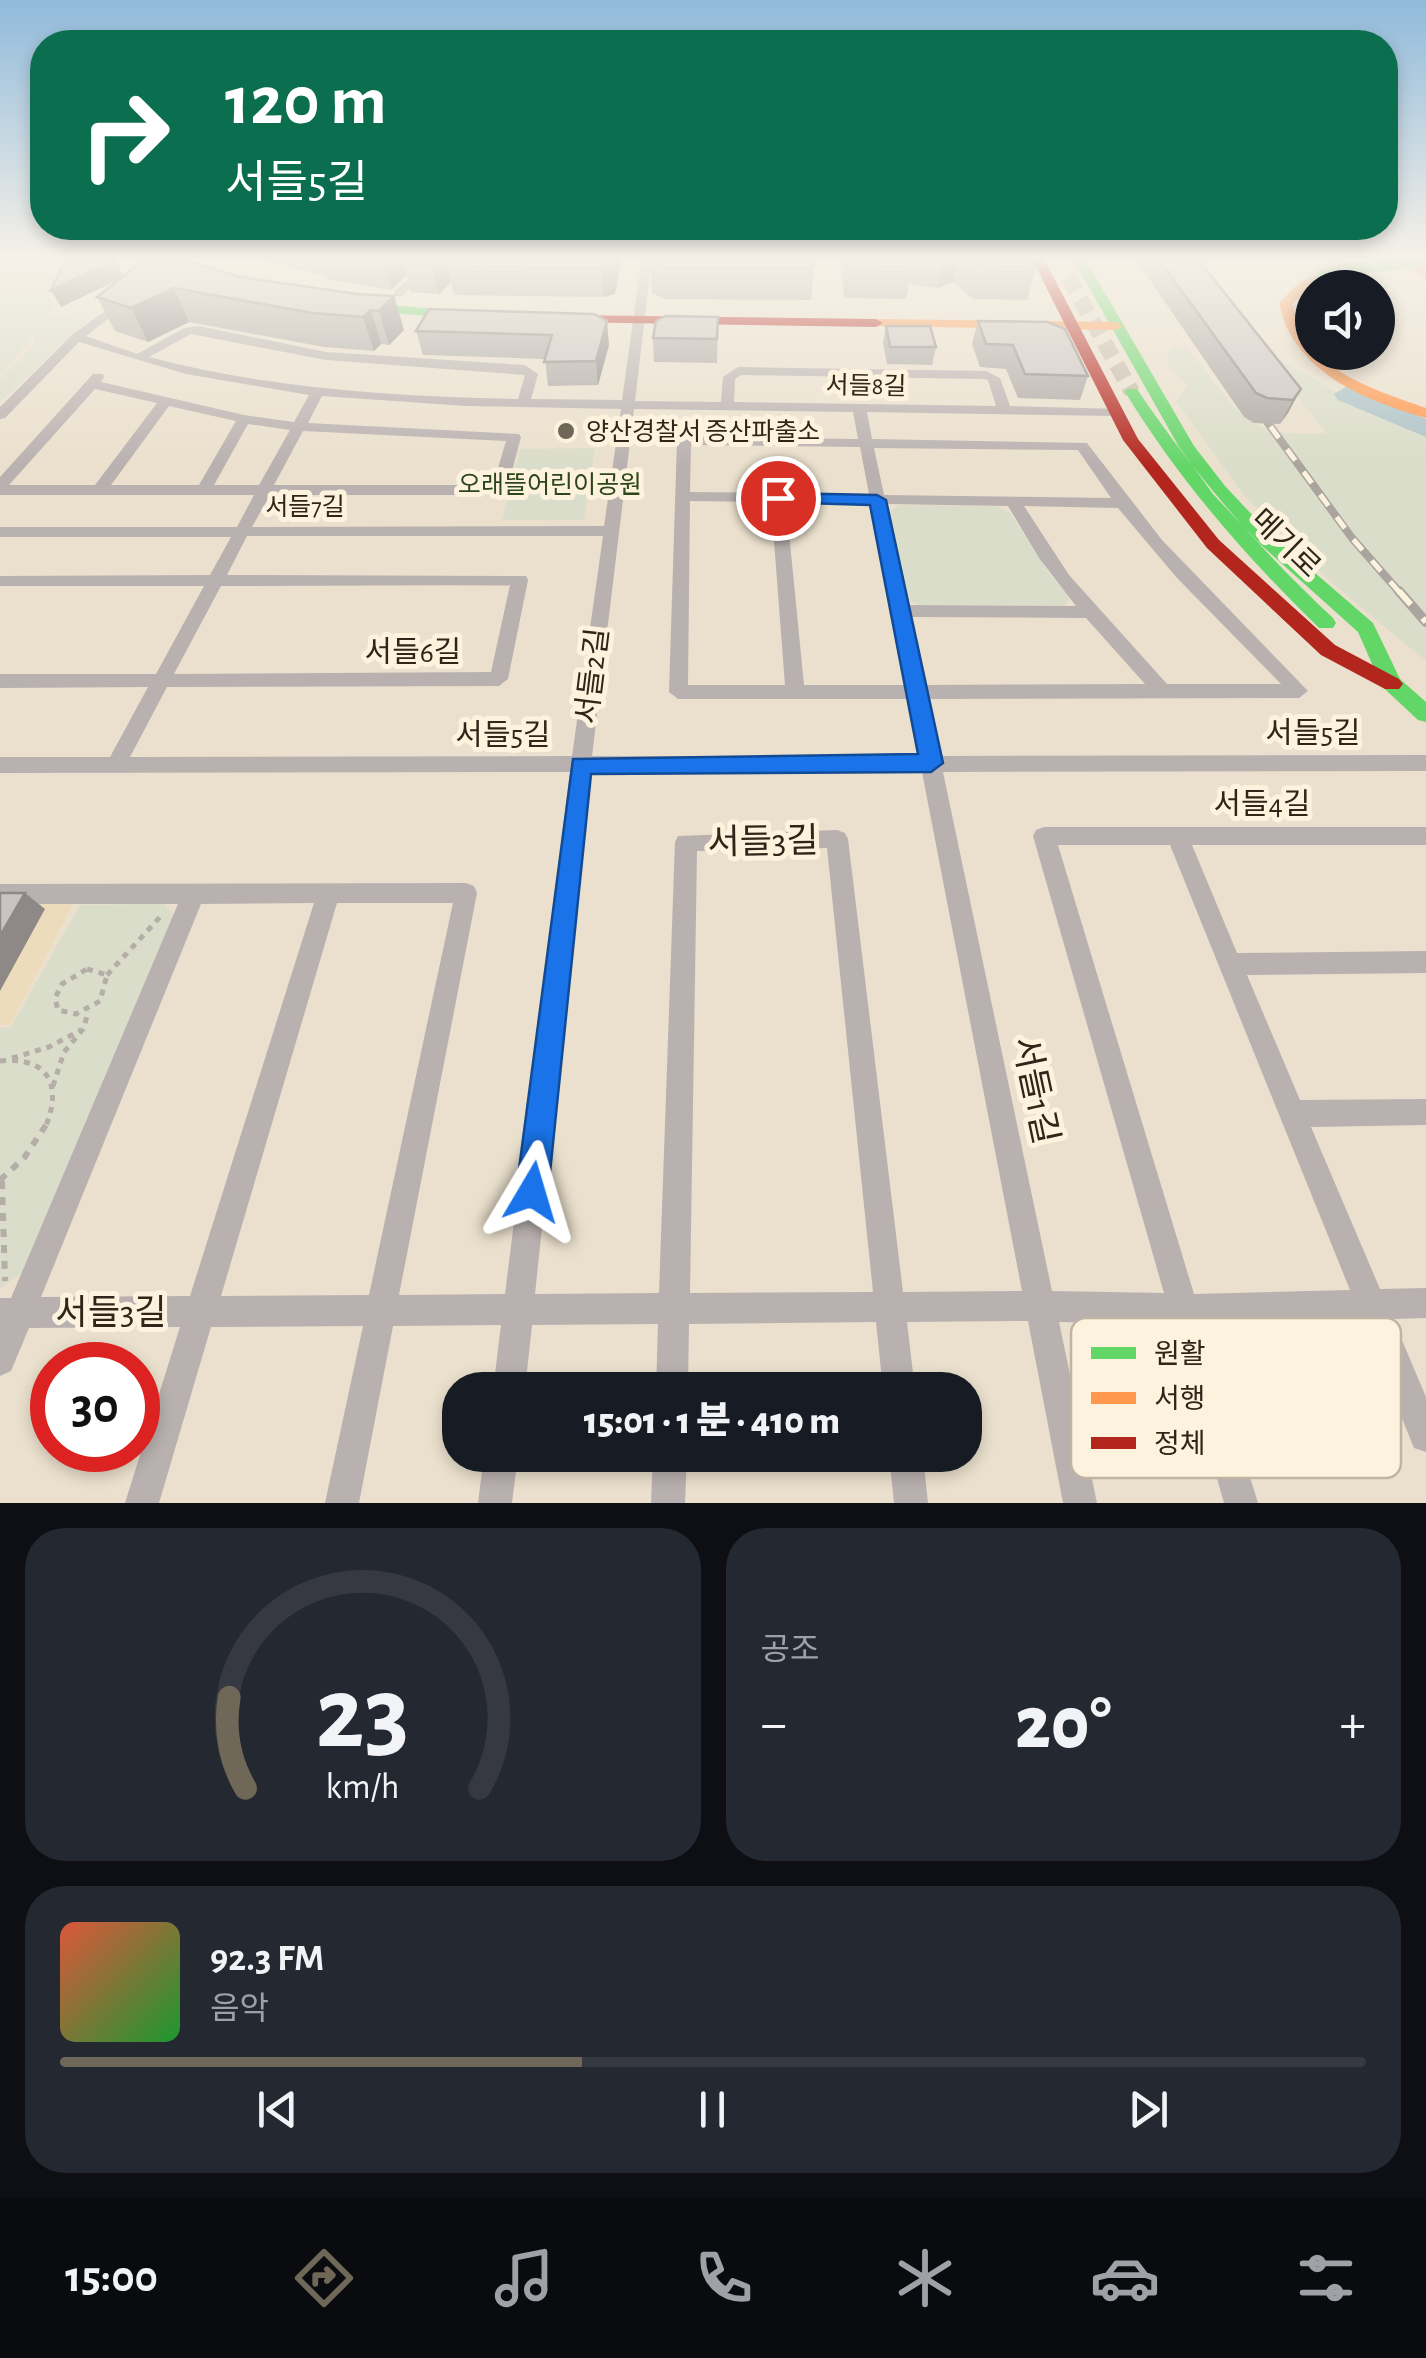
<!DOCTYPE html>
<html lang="ko">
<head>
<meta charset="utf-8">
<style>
	body { margin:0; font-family:"Alegreya Sans","Noto Sans KR",sans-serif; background:#242831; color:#f1f3f6; height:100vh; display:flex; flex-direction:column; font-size:38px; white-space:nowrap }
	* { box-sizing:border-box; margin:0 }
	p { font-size:32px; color:#9ea1a6 }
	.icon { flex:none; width:55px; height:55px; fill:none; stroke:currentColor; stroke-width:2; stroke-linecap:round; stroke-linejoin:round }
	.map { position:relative; height:1503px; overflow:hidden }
	.details { display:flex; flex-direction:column; gap:25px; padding:25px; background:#0d0f14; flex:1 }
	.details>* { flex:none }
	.top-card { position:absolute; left:30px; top:30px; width:1368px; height:210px; border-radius:40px; box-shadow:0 5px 15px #0003; background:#0b6e4f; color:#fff; overflow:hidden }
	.fabs { position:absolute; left:1295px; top:270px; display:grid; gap:20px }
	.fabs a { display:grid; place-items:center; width:100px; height:100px; border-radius:50%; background:#171b24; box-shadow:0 5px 15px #0003; font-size:50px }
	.speed { position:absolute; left:30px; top:1342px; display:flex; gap:20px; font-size:50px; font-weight:700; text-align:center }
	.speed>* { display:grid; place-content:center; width:130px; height:130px; border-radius:50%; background:#171b24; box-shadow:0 5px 15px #0003; line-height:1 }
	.speed .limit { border:15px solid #d22; background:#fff; color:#111 }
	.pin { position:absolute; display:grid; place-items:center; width:85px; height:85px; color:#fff; margin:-42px; border:5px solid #fff; border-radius:50%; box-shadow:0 2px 10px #0007 }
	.me { position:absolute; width:110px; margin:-55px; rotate:7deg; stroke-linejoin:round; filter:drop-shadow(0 0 8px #0008) }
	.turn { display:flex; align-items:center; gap:35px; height:210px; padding:0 30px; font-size:45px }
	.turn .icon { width:130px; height:130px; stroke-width:2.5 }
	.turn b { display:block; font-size:70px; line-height:85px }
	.big { font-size:75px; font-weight:800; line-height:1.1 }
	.details .widget { flex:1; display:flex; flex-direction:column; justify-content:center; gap:15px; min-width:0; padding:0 35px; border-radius:40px; background:#242831 }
	.details .dial { align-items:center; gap:0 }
	.dial svg { height:260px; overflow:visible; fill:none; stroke:#363941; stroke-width:7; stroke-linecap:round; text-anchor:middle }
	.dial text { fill:#f1f3f6; stroke:none }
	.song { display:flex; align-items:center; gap:30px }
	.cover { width:120px; height:120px; border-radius:15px; background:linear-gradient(135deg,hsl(10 70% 55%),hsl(130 70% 35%)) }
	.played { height:10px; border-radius:5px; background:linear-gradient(90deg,#6f6758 40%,#363941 40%) }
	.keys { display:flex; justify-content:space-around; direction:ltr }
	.heat { display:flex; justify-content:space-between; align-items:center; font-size:55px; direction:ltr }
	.details .tiles { flex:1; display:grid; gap:25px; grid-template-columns:1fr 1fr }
	.widget:last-child { grid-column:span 2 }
	.trip { position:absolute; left:442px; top:1372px; width:540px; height:100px; border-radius:40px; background:#171b24; box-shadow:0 5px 15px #0003; font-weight:800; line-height:100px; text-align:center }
	.dock { display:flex; height:160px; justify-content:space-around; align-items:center; background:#090b0e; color:#9ea1a6 }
	.dock .icon { width:70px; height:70px }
	.dock .selected { color:#6f6758 }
	.dock b { font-size:45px; color:#f1f3f6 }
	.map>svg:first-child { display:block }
	.built { fill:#eddcbc }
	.green { fill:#daddc9 }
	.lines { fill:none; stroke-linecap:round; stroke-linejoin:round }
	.river { fill:#acc3c8; fill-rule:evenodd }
	.secondary-tunnel { stroke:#c4bba9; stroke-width:16; stroke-dasharray:16 9; stroke-linecap:butt }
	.path-far1 { stroke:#b4ada8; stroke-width:5; stroke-dasharray:6 6; stroke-linecap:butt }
	.path { stroke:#b4ada8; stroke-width:6; stroke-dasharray:8 8; stroke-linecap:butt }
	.street { fill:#b9b1b0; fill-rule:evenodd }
	.fast { fill:#63d668; fill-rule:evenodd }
	.slow { fill:#ff974d; fill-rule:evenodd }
	.jam { fill:#b3261e; fill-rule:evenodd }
	.rail-far2-casing { stroke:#a9a49d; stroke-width:6 }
	.rail-far1-casing { stroke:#a9a49d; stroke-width:8 }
	.rail-casing { stroke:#a9a49d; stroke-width:10 }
	.rail-far2 { stroke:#fdf2dd; stroke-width:4; stroke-dasharray:11; stroke-linecap:butt }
	.rail-far1 { stroke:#fdf2dd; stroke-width:5; stroke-dasharray:14; stroke-linecap:butt }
	.rail { stroke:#fdf2dd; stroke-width:6; stroke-dasharray:18; stroke-linecap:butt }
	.fast-bridge { stroke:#63d668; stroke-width:14 }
	.wall { fill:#afa8a6 }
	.shaded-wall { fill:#8e8887 }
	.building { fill:#cbc3c1; stroke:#8e8887; stroke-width:2.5 }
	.route { fill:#1a73e8; stroke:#114b97; stroke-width:2.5 }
	.poi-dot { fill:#6f6758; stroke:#fdf2dd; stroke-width:4 }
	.labels { text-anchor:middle; stroke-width:10; stroke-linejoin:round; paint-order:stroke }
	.far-street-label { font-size:25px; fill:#2d2619; stroke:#fdf2dd }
	.far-poi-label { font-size:25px; fill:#2d2619; stroke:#fdf2dd; text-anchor:start }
	.far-park-label { font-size:25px; fill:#2d461b; stroke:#fdf2dd }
	.street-label { font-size:30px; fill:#2d2619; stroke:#fdf2dd }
	.near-street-label { font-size:35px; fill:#2d2619; stroke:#fdf2dd }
	.key { fill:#fdf2dd; stroke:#bfb5a2; stroke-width:2.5 }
	.key-label { font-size:28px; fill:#2d2619 }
</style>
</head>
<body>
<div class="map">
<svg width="1426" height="1503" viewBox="0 0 1426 1503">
	<rect width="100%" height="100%" fill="#eae0cd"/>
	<!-- built -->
	<path class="built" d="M0 904H73L10 1025H0Z"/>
	<!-- green -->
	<path class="green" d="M0 257H51L55 265 51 314 87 321 0 402V379L35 344 33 340 51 315 0 376Z
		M1174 348 1188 349C1236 406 1240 440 1326 433L1260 348 1354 402 1426 433V661L1332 583 1244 495 1176 401 1188 386 1169 368 1167 355Z
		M595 448 584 520H502L520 449Z
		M898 505 995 506 1009 512 1050 575 1070 597 1065 606 919 605 909 600 890 512Z
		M164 904 176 917 24 1271 0 1289V1028L11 1027 80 905Z"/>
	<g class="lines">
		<!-- river -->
		<path class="river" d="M1347 386 1426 419V437L1338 400 1334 394Z"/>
		<!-- secondary-tunnel -->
		<path class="secondary-tunnel" d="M1068 277 1132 392"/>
		<!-- path-far1 -->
		<path class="path-far1" d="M87 969 107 975 100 1001 76 1014 58 1010 55 998 62 984Z
			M107 975 160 917
			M12 1058 49 1047 81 1030
			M0 1061C49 1056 63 1086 45 1128
			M53 1086 64 1052 84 1028 88 1011"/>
		<!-- path -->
		<path class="path" d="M0 1180 24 1158 46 1125
			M2 1181 5 1281"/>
		<!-- street -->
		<path class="street" d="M432 257H443L402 296H394V292Z
			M642 257H652L635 401 721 402 723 377 738 367 986 371 1000 378 1010 406 1120 409 1122 412 1115 416 867 412 872 439 1087 443 1162 540 1308 691 1299 698 927 699 939 756 1426 755V771L943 772 1052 1291 1164 1293 1033 836 1036 830 1044 827H1426V845H1192L1237 953 1426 951V973L1247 975 1300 1100 1426 1099V1125L1311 1127 1380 1289 1426 1288V1318L1393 1319 1426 1397V1452L1414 1448 1362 1320 1203 1324 1258 1503H1224L1173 1324 1059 1322 1097 1503H1063L1028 1321 907 1322 915 1390H883L876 1322 689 1324 688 1390H656L658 1324 532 1325 525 1390H493L501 1325 393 1326 359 1503H325L363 1326 211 1327 159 1503H125L180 1327 29 1328 11 1371 0 1376V1298H11L178 904H0V884L466 883 474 886 477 893 399 1295 505 1294 570 772 0 773V757H110L148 687 0 688V674H156L204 586H0V576L210 575 231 537H0V527H237L254 495H0V477L93 374H103L104 377 101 382 244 415 294 422 309 395 186 374 79 342 5 418 0 419V407L73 334 125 297 129 298V302L86 336 137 354 184 328 199 326 326 352 525 365 538 374 531 399 622 400ZM191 334 326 360 525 375 518 399C393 396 270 389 149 357ZM741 375 984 379 988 380 996 406 734 402 735 379ZM95 389 157 403 95 485H9ZM322 396 466 406 621 409 604 526 252 527 270 495H499L507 490 521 437 519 434 308 423ZM169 406 236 421 199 485H111ZM634 409 853 412 858 439 684 437 677 441 669 692 678 699H908L919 756H592ZM248 424 290 430 259 485H214ZM303 431 506 441 493 485H274ZM691 445 860 447 869 494 690 492ZM874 448 1078 450 1111 498 884 495ZM690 501 771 502 785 685H688ZM786 502 871 504 905 685H804ZM886 504 1008 506 1039 558 1076 606 907 605ZM1024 506 1118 508 1177 578 1281 684H1167L1069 575ZM247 536H603L572 756 130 757 167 687 499 686 508 679 528 580 526 576 227 575ZM510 585 491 672 174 674 221 586ZM910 617 1086 618 1145 684 924 685ZM590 772H922L1022 1291 903 1292 848 839 845 833 837 830 678 836 675 842 659 1293 535 1294ZM1058 845H1170L1350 1290 1194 1294ZM827 848 873 1292 690 1293 697 851ZM314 903 190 1296 41 1297 201 904ZM337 903H453L369 1295 221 1296Z
			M484 1455H518L512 1503H478Z
			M653 1455H687L685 1503H651Z
			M889 1455H923L928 1503H894Z"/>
		<!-- fast -->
		<path class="fast" d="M1072 257H1084L1194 446 1225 486 1271 535 1373 623 1400 679 1426 702V722L1418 720 1372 677 1369 672 1373 666 1358 632 1259 543 1213 494 1179 447Z
			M364 303 460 311 467 315 460 319 359 310V304Z
			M1127 389H1137C1194 474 1258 548 1333 618L1336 623 1333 628H1319C1245 556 1179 480 1125 392Z"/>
		<!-- slow -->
		<path class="slow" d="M1394 257H1408L1426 269V279Z
			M1319 274 1329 277 1308 288 1292 304C1307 370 1367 387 1426 408V418C1364 400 1293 372 1279 303L1300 282Z
			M876 319 1116 322 1123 326 1116 330 871 326 869 323Z"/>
		<!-- jam -->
		<path class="jam" d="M1031 257H1043L1138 439 1219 540 1335 645 1399 679 1403 684 1399 689H1385L1321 655 1207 548 1123 440Z
			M568 315 876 319 883 323 876 327 563 322V316Z"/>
		<!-- rail-far2 casing -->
		<g class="rail-far2-casing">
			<path id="rail-far2" d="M1253 402 1256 406"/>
		</g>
		<!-- rail-far1 casing -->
		<g class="rail-far1-casing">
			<path id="rail-far1" d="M1254 404 1352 538 1401 594"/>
		</g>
		<!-- rail casing -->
		<g class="rail-casing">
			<path id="rail" d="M1399 591 1426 622"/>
		</g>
		<!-- rail-far2 -->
		<use href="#rail-far2" class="rail-far2"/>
		<!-- rail-far1 -->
		<use href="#rail-far1" class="rail-far1"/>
		<!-- rail -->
		<use href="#rail" class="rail"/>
		<!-- fast-bridge -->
		<path class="fast-bridge" d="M1323 277 1356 268 1426 259"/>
	</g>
	<!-- wall -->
	<path class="wall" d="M249 257H619L620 265 615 294 604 297 454 295 451 282 439 294 411 292 407 275 391 290 326 279 325 276Z
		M840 257H1031L1036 267 1027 300 973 299 953 282 938 288 909 284 906 299 844 298Z
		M1134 257H1196L1301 389 1280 424 1254 423 1244 417Z
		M115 260 124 276 241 277 357 294 394 296 404 330 389 345 381 344 374 351 324 347 189 322 148 342 115 331 97 297 122 278 61 307Z
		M650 261 814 267 811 300 664 299 652 293Z
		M429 309 609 345 598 385 548 386 545 359 423 355 416 331Z
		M718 317 717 363 654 362 653 338Z
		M978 321 1088 376 1080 400 1018 398 1006 369 980 367 972 344Z
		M886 326 936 347 932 365 887 364 883 343Z"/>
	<!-- shaded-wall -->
	<path class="shaded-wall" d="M388 257H426L404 264 407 275 391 290 383 261Z
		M441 257H471L448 266 451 282 439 294 432 265Z
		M614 257H619L620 265 615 294 604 297 601 268Z
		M944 257H958L953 282 938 288Z
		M115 260 124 277 61 307 51 290Z
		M174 288 189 322 148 342 131 308Z
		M394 296 404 330 389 345 379 311Z
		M371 310 381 344 374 351 363 317Z
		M607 321 609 345 598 385 596 361Z
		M1301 389 1288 413 1280 424 1293 400Z
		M25 893 45 909 0 991V936Z"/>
	<!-- building -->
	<path class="building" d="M78 257H105L115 260 51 290 63 265Z
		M148 257H173L241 277 357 294 394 296 379 311 371 310 363 317 312 313 174 288 131 308 97 297Z
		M358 257H388L383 261Z
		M411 257H441L432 265 404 264Z
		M453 257H614L613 265 601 268 448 266Z
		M650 257H813L814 267H663L650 261Z
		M846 257H910L912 267 847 266Z
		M968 257H1031L1036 267 980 266Z
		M1157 257H1196L1301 389 1293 400 1267 398 1256 393Z
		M429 309 594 314 607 321 596 361 544 362 552 335 416 331Z
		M666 316 718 317 717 339 653 338 656 321Z
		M978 321 1048 322 1065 329 1088 376 1025 374 1013 345 986 344Z
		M886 326H930L936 347H890Z
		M0 893H25L0 936Z"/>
	<!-- sky -->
	<linearGradient id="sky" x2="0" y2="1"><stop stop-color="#90badb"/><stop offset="0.55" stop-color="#f6f1e8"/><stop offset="1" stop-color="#f6f1e8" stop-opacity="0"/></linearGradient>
	<rect width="1426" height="467" fill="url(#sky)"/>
	<!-- route -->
	<path class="route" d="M778 493 877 495 886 500 943 763 931 772 591 774 548 1192 544 1204 532 1209 521 1204 516 1192 573 759 918 754 870 505 772 502 770 498Z"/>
	<!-- markers -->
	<circle class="poi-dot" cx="566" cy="431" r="10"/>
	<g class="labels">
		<!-- far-street labels -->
		<g class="far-street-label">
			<text transform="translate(866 385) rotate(1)" y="9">서들8길</text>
			<text x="305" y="515">서들7길</text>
		</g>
		<!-- far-poi labels -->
		<g class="far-poi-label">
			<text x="586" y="440">양산경찰서 증산파출소</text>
		</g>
		<!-- far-park labels -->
		<g class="far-park-label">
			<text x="550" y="493">오래뜰어린이공원</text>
		</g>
		<!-- street labels -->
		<g class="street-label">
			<text transform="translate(1286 543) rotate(44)" y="10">메기로</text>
			<text x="413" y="662">서들6길</text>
			<text transform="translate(592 676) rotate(-83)" y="10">서들2길</text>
			<text x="1313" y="743">서들5길</text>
			<text x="503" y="745">서들5길</text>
			<text x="1262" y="814">서들4길</text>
		</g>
		<!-- near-street labels -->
		<g class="near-street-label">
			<text transform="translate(763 841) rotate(-1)" y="12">서들3길</text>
			<text transform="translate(1036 1090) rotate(78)" y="12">서들1길</text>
			<text x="111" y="1324">서들3길</text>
		</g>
	</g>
	<!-- legend -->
	<rect x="1071" y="1318" width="330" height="160" rx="15" class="key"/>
	<rect x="1091" y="1347" width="45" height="12" fill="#63d668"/>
	<rect x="1091" y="1392" width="45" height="12" fill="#ff974d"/>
	<rect x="1091" y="1437" width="45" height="12" fill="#b3261e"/>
	<g class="key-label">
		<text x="1154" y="1363">원활</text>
		<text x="1154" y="1408">서행</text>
		<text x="1154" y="1453">정체</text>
	</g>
</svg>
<div class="fabs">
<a><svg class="icon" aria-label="sound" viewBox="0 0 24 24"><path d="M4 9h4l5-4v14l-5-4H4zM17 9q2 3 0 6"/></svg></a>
</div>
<div class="speed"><div class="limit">30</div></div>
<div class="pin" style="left:778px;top:498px;background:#d93025"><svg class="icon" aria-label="arrive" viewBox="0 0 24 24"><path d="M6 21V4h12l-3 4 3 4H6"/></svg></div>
<svg class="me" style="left:532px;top:1192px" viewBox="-20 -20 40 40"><path d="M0-17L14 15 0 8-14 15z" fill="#1a73e8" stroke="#fff" stroke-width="4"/></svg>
<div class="trip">15:01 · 1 분 · 410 m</div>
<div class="top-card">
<div class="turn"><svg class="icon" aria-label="right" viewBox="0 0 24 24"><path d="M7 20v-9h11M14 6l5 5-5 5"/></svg><div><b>120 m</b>서들5길</div></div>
</div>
</div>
<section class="details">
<div class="tiles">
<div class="widget dial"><svg viewBox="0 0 100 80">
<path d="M14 69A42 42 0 1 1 86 69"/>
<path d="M14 69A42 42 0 0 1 9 41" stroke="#6f6758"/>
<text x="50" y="56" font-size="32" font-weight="700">23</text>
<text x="50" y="72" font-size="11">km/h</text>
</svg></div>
<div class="widget"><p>공조</p>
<div class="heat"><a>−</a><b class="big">20°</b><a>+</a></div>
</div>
<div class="widget">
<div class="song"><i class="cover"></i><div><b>92.3 FM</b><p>음악</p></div></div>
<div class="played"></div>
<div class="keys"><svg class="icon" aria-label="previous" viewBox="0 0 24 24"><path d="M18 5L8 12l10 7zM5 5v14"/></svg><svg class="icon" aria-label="pause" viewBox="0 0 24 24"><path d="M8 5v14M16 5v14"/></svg><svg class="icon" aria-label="next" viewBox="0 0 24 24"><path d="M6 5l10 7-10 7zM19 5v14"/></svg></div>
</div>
</div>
</section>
<nav class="dock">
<b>15:00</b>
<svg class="icon selected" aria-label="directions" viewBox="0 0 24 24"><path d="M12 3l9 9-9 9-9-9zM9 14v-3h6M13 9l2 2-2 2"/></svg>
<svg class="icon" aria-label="music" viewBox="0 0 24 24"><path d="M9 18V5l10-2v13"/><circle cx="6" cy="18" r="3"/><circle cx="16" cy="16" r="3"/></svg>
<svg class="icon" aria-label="phone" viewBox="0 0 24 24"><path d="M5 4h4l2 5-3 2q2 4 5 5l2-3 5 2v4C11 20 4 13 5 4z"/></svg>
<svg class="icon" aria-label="climate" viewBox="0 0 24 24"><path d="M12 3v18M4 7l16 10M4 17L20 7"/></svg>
<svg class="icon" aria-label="car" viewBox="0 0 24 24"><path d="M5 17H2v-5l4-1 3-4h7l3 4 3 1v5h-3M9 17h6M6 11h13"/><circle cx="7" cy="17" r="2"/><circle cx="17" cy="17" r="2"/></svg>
<svg class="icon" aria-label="filters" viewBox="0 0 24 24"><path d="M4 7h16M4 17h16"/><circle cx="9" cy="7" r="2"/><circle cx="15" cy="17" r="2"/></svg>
</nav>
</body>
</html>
